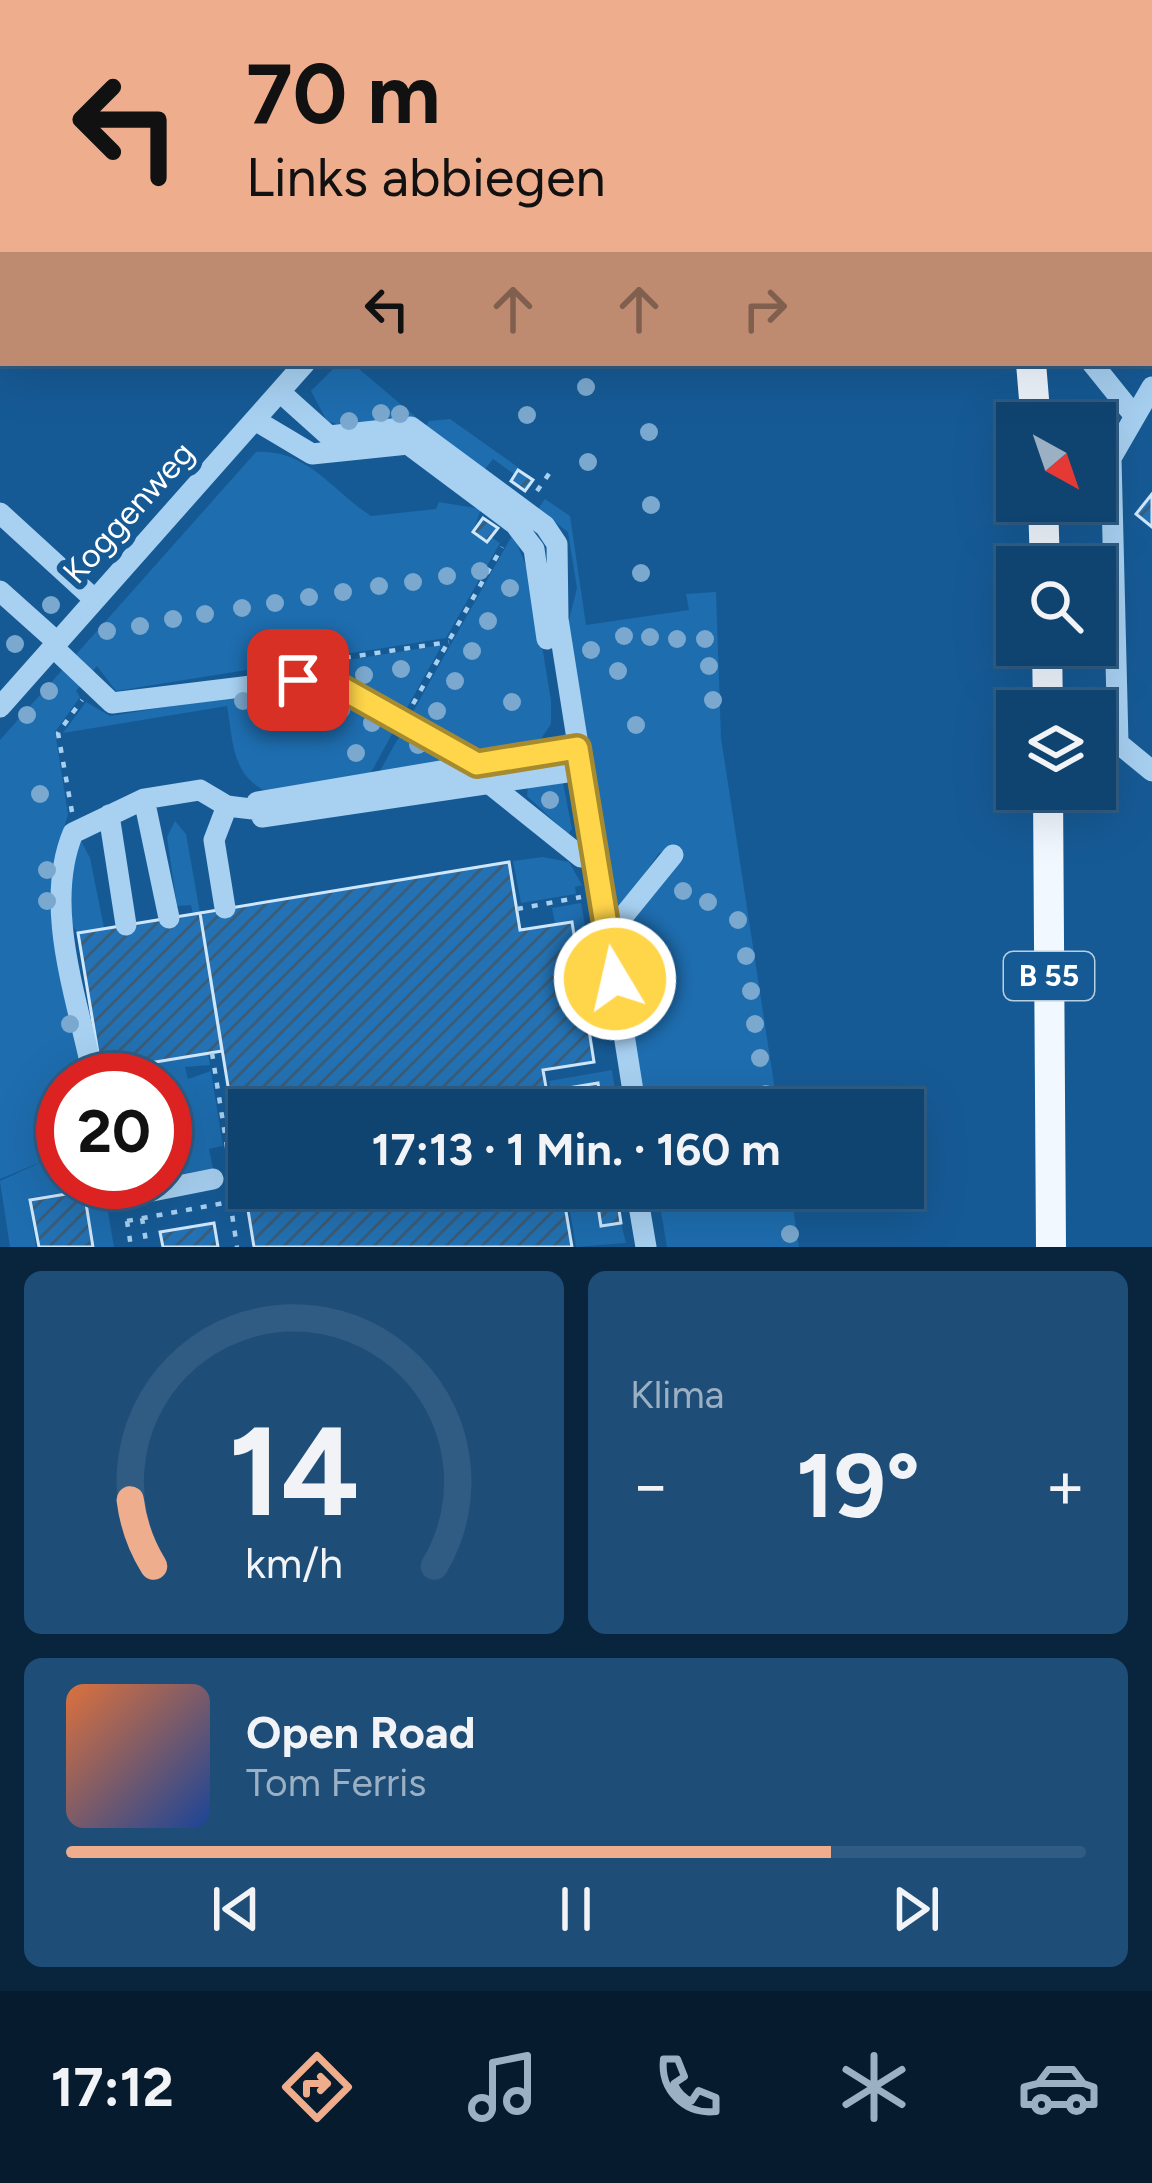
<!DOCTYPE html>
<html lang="de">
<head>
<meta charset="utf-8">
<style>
	body { margin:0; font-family:Figtree,sans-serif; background:#1e4e78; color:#f1f3f6; height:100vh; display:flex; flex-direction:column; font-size:45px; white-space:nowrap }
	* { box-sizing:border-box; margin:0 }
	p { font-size:39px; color:#9cb0c3 }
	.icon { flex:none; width:66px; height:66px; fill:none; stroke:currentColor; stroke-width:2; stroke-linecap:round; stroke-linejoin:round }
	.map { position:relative; height:1247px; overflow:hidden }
	.details { display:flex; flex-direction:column; gap:24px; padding:24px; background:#09253e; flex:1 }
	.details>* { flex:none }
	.banner { position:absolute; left:0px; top:0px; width:1152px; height:366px; box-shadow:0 12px 48px #0002,0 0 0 3px #305c83; background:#eead8d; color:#111; overflow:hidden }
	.needle { width:78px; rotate:140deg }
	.tools { position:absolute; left:996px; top:402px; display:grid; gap:24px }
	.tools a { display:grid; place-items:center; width:120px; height:120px; border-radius:0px; background:#104470; box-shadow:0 12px 48px #0002,0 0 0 3px #305c83; font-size:60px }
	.speed { position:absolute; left:36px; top:1053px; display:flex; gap:24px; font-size:60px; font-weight:700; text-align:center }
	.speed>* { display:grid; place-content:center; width:156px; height:156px; border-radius:50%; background:#104470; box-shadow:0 12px 48px #0002,0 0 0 3px #305c83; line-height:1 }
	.speed .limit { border:18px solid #d22; background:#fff; color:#111 }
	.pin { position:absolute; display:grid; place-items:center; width:102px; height:102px; color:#fff; margin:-51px; border-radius:24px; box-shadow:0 6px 18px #0006 }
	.me { position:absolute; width:132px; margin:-66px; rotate:351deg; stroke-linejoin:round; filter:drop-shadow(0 0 9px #0008) }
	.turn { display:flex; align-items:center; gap:42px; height:252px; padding:0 48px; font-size:54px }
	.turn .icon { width:156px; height:156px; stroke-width:2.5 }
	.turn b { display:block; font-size:84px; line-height:102px }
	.lanes { display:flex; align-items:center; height:114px; padding:0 48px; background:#0003; justify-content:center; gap:60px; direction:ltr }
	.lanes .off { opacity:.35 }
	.big { font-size:90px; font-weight:700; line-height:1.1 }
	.details .tile { flex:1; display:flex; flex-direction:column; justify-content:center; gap:18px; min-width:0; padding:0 42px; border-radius:18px; background:#1e4e78 }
	.details .dial { align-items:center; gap:0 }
	.dial svg { height:312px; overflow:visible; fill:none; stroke:#305c83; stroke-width:7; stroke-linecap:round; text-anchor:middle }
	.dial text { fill:#f1f3f6; stroke:none }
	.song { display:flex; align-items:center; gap:36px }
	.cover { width:144px; height:144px; border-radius:18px; background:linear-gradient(135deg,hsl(20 70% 55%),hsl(220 70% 35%)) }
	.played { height:12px; border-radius:6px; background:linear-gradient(90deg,#eead8d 75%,#305c83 75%) }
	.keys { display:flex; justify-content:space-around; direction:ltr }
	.heat { display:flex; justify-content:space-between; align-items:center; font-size:66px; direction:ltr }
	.details .tiles { flex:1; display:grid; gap:24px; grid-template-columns:1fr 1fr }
	.tile:last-child { grid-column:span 2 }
	.trip { position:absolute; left:228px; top:1089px; width:696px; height:120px; border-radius:0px; background:#104470; box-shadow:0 12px 48px #0002,0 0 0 3px #305c83; font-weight:700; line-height:120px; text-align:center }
	.tab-bar { display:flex; height:192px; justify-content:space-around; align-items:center; background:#061b2d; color:#9cb0c3 }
	.tab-bar .icon { width:84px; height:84px }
	.tab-bar .active { color:#eead8d }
	.tab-bar b { font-size:54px; color:#f1f3f6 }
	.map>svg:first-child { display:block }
	.green { fill:#1e6daf }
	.building { fill:url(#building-hatch); stroke:#cee7fc; stroke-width:3 }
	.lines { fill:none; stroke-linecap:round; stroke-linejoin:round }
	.path { stroke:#a7d0f1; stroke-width:4.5; stroke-dasharray:6 9; stroke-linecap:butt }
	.minor { stroke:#a7d0f1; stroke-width:21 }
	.major { stroke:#f1f8ff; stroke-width:30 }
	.tree { fill:#7ba8ce }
	.route-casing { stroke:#a68a30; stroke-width:30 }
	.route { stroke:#ffd54a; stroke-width:21 }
	.labels { text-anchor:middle; stroke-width:12; stroke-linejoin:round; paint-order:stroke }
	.shield { fill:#165a95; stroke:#b9cedf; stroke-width:3 }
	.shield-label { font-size:30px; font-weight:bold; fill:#fff }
	.street-label { font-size:33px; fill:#fff; stroke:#165a95 }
</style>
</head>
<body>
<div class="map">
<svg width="1152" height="1247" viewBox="0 0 1152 1247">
	<defs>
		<pattern id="building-hatch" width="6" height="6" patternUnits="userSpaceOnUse" patternTransform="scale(3)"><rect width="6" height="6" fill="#2472b3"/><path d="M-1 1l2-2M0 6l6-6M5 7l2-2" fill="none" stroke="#3a5d7a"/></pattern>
	</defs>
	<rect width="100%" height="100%" fill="#165a95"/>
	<!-- green -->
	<path class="green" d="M1008 0H1152V131L1149 3Z
		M339 363H352L417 418 343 426 327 421 311 391Z
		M450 419 519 468 514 474 493 459 485 469 425 427 429 421Z
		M256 452C308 449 333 492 371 516L436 509 439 502 481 509 473 532 487 542 491 537 500 543 446 638 116 691 97 666 76 691 80 697 55 732 68 814 54 862 84 1080H63V1182H103L114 1247H95L84 1189 29 1198 36 1247H10L0 1181 48 1159 0 1179V740Z
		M545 499 570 516 586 625 689 610 686 594 716 592 721 738 778 1110H644L616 935 670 848 659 853 613 919 567 628 577 588 568 532 538 509Z
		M513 534 531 578 551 701V724L536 746 481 759 410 717Z
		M442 645 404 713 348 683 123 696Z
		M290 687 334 693 398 723 368 778 266 791C231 775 233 739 227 706L63 733 86 702 110 716Z
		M404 728 464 762 377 776Z
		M563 783 572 829 568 834 527 796 528 787Z
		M175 821 186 834 200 913 193 914 191 905 177 906 167 837Z
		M79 837 90 858 104 928 78 933 71 924 73 840Z
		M543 857 569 862 582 885 575 887 576 894 521 903 513 861Z
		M581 903 588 942 575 945 572 922 555 924 552 908Z
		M208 1053 210 1065 185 1067 188 1079 211 1071 223 1146 209 1149 213 1169 165 1176V1080H100L101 1071Z
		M612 1070 618 1110H554L549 1081Z
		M566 1188H616L617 1197 597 1200 600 1225 621 1223 626 1243 576 1247Z
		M657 1188H790L799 1247H667Z"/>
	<!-- building -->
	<path class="building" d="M1149 222 1152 226V297L1149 293Z
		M518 470 533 480 525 491 511 481Z
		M1152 494V527L1136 514Z
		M483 518 498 528 487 542 473 532Z
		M509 862 520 930 572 922 594 1062 543 1070 550 1110H249V1188H562L572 1247H254L200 913Z
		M200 913 222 1051 101 1071 78 933Z
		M598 1083 602 1110H565L562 1089Z
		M84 1191 93 1247H39L30 1200Z
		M617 1197 621 1223 601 1226 597 1200Z
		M214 1223 218 1247H163L160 1232Z"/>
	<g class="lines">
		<!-- path -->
		<path class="path" d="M499 0 503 3
			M537 491 553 468
			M330 660 449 642
			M413 704 502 547
			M72 812 58 733 82 700
			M517 909 581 897
			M212 1053 230 1166
			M230 1201 237 1247
			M142 1218 147 1247
			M127 1221 246 1199
			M127 1221 131 1247"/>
		<!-- minor -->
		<path class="minor" d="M644 3 648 0
			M1149 208 1152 212
			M1149 337 1152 340
			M1092 363 1133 414
			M1152 387 1111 458 1118 743 1152 771
			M280 392 329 436 411 427 545 526 557 544 558 619 636 1110
			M255 420 312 454 408 444 515 524 534 549 547 639
			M0 513 94 599
			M0 591 57 642
			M53 647 112 703 299 680 338 686 477 764 490 784 581 857
			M0 707 305 363
			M577 748 257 802 262 817 581 770
			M144 799 169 918
			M109 815 126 925
			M225 908 214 840 227 806
			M608 935 673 855
			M94 1080C79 1003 42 908 73 833L144 799 200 790 227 806 260 810
			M114 1182 117 1198 213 1179
			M636 1188 646 1247"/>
		<!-- major -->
		<path class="major" d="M976 0V3
			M1031 363 1036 423
			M1043 501 1045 567
			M1047 645 1048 711
			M1048 789 1051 1247"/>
	</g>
	<!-- trees -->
	<g class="tree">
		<circle cx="586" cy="387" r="9"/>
		<circle cx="381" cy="413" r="9"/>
		<circle cx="400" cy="414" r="9"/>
		<circle cx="527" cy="415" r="9"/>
		<circle cx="349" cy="421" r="9"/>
		<circle cx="649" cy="432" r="9"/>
		<circle cx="588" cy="462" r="9"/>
		<circle cx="651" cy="505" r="9"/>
		<circle cx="480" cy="571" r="9"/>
		<circle cx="641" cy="573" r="9"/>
		<circle cx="447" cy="576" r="9"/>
		<circle cx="413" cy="582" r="9"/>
		<circle cx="379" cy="586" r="9"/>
		<circle cx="510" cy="588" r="9"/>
		<circle cx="343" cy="592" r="9"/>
		<circle cx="309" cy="597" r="9"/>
		<circle cx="275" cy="603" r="9"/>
		<circle cx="51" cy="605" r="9"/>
		<circle cx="242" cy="608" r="9"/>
		<circle cx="205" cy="614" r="9"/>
		<circle cx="173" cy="619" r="9"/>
		<circle cx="488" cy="621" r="9"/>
		<circle cx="140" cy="626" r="9"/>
		<circle cx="107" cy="631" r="9"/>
		<circle cx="624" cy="636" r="9"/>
		<circle cx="650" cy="637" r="9"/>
		<circle cx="677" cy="639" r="9"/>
		<circle cx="705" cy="639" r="9"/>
		<circle cx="15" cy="644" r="9"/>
		<circle cx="591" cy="650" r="9"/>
		<circle cx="472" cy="651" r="9"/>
		<circle cx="709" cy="666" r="9"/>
		<circle cx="401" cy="669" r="9"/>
		<circle cx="618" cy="671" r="9"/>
		<circle cx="364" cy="675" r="9"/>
		<circle cx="455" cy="681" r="9"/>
		<circle cx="49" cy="691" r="9"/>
		<circle cx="278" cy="699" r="9"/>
		<circle cx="713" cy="700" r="9"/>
		<circle cx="243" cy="701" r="9"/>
		<circle cx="310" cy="701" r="9"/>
		<circle cx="512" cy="702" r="9"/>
		<circle cx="341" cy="710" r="9"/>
		<circle cx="437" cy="711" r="9"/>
		<circle cx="27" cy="715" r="9"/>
		<circle cx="372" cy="723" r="9"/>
		<circle cx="636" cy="725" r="9"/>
		<circle cx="418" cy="745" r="9"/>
		<circle cx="356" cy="753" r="9"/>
		<circle cx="40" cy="794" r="9"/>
		<circle cx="550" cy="800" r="9"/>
		<circle cx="47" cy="870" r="9"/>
		<circle cx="683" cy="891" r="9"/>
		<circle cx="47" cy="901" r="9"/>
		<circle cx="708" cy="902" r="9"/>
		<circle cx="738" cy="920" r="9"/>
		<circle cx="746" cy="956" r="9"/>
		<circle cx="751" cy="991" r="9"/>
		<circle cx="70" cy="1024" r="9"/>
		<circle cx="755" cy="1024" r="9"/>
		<circle cx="760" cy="1058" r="9"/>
		<circle cx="766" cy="1094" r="9"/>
		<circle cx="96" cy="1194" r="9"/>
		<circle cx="784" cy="1199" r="9"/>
		<circle cx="790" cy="1234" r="9"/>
	</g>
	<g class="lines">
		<!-- route casing -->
		<g class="route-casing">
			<path id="route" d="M298 680 338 686 477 764 577 748 615 979"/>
		</g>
		<!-- route -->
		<use href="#route" class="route"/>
	</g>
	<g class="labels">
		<!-- shield labels -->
		<rect class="shield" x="1004" y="952" width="90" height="48" rx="9"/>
		<g class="shield-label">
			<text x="1049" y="986">B 55</text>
		</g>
		<!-- street labels -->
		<g class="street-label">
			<text transform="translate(128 512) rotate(-48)" y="12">Koggenweg</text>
		</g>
	</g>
</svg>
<div class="tools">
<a><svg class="needle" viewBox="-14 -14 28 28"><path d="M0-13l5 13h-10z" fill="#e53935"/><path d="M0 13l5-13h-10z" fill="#9cb0c3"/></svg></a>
<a><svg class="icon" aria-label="search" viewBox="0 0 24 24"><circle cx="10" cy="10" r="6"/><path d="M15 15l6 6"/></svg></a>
<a><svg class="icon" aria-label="layers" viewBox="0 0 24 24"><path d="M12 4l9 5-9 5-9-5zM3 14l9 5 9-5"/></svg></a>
</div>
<div class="speed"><div class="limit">20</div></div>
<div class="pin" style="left:298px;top:680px;background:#d93025"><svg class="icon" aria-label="arrive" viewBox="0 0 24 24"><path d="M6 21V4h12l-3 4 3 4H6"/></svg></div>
<svg class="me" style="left:615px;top:979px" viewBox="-20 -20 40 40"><circle r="17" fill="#ffd54a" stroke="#fff" stroke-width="3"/><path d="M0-11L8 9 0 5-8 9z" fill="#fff"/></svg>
<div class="trip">17:13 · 1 Min. · 160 m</div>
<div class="banner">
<div class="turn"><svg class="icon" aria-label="left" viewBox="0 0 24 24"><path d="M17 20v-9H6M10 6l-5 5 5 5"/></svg><div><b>70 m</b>Links abbiegen</div></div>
<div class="lanes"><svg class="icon" aria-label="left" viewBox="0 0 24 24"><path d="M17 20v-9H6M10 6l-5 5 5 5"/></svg><svg class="icon off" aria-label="ahead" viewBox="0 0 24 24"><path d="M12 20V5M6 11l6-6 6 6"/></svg><svg class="icon off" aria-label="ahead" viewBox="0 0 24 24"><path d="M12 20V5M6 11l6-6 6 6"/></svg><svg class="icon off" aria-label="right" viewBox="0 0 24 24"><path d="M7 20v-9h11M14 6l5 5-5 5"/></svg></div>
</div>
</div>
<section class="details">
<div class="tiles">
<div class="tile dial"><svg viewBox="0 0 100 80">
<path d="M14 69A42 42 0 1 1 86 69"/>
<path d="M14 69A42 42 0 0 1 8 52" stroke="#eead8d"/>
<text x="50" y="56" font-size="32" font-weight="700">14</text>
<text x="50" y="72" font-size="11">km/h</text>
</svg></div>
<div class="tile"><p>Klima</p>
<div class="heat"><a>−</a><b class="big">19°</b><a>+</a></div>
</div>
<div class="tile">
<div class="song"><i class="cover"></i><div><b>Open Road</b><p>Tom Ferris</p></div></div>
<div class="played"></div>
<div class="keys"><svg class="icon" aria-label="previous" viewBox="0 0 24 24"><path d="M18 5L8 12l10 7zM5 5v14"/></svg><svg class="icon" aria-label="pause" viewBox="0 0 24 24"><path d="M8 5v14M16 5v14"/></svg><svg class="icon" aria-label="next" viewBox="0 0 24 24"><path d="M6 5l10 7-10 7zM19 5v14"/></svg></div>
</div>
</div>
</section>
<nav class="tab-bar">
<b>17:12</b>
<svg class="icon active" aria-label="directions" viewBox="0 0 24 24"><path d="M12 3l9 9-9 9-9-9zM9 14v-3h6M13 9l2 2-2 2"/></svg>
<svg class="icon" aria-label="music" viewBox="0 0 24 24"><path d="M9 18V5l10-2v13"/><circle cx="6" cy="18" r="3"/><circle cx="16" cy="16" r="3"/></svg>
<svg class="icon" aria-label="phone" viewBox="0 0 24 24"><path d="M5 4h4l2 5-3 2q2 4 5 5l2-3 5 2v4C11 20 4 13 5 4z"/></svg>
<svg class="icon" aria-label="climate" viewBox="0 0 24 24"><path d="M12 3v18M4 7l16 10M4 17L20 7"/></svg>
<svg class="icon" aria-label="car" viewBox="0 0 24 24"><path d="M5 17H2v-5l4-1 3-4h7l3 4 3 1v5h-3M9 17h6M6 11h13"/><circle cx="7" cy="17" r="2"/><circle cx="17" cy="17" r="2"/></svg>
</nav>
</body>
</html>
